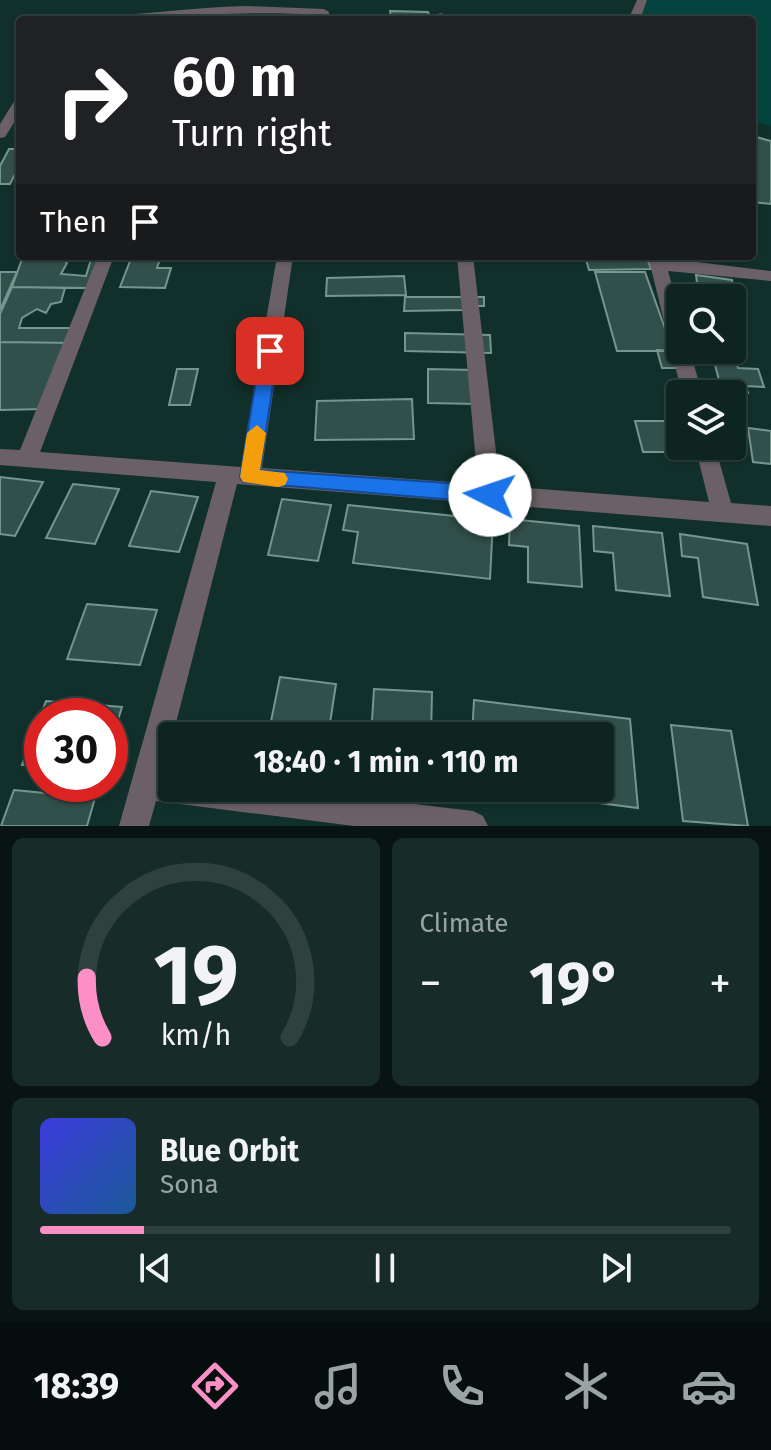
<!DOCTYPE html>
<html lang="en">
<head>
<meta charset="utf-8">
<style>
	body { margin:0; font-family:"Fira Sans",sans-serif; background:#172c29; color:#f1f3f6; height:100vh; display:flex; flex-direction:column; font-size:30px; white-space:nowrap }
	* { box-sizing:border-box; margin:0 }
	p { font-size:26px; color:#9ba4a5 }
	.icon { flex:none; width:44px; height:44px; fill:none; stroke:currentColor; stroke-width:2; stroke-linecap:round; stroke-linejoin:round }
	.map { position:relative; height:826px; overflow:hidden }
	.sheet { display:flex; flex-direction:column; gap:12px; padding:12px; background:#081412; flex:1 }
	.sheet>* { flex:none }
	.guide { position:absolute; left:16px; top:16px; width:740px; height:244px; border-radius:8px; box-shadow:0 2px 6px #0004,0 0 0 2px #2e413e; background:#202124; color:#fff; overflow:hidden }
	.fabs { position:absolute; left:666px; top:284px; display:grid; gap:16px }
	.fabs a { display:grid; place-items:center; width:80px; height:80px; border-radius:8px; background:#0e2420; box-shadow:0 2px 6px #0004,0 0 0 2px #2e413e; font-size:40px }
	.speed { position:absolute; left:24px; top:698px; display:flex; gap:16px; font-size:40px; font-weight:700; text-align:center }
	.speed>* { display:grid; place-content:center; width:104px; height:104px; border-radius:50%; background:#0e2420; box-shadow:0 2px 6px #0004,0 0 0 2px #2e413e; line-height:1 }
	.speed .limit { border:12px solid #d22; background:#fff; color:#111 }
	.pin { position:absolute; display:grid; place-items:center; width:68px; height:68px; color:#fff; margin:-34px; border-radius:16px; box-shadow:0 4px 12px #0006 }
	.me { position:absolute; width:88px; margin:-44px; rotate:274deg; stroke-linejoin:round; filter:drop-shadow(0 0 6px #0008) }
	.turn { display:flex; align-items:center; gap:28px; height:168px; padding:0 24px; font-size:36px }
	.turn .icon { width:104px; height:104px; stroke-width:2.5 }
	.turn b { display:block; font-size:56px; line-height:68px }
	.then { display:flex; align-items:center; height:76px; padding:0 24px; background:#0003; gap:16px; font-size:30px }
	.big { font-size:60px; font-weight:700; line-height:1.1 }
	.sheet .widget { flex:1; display:flex; flex-direction:column; justify-content:center; gap:12px; min-width:0; padding:0 28px; border-radius:12px; background:#172c29 }
	.sheet .dial { align-items:center; gap:0 }
	.dial svg { height:208px; overflow:visible; fill:none; stroke:#2e413e; stroke-width:7; stroke-linecap:round; text-anchor:middle }
	.dial text { fill:#f1f3f6; stroke:none }
	.song { display:flex; align-items:center; gap:24px }
	.cover { width:96px; height:96px; border-radius:12px; background:linear-gradient(135deg,hsl(240 70% 55%),hsl(210 70% 35%)) }
	.played { height:8px; border-radius:4px; background:linear-gradient(90deg,#fb8fc6 15%,#2e413e 15%) }
	.keys { display:flex; justify-content:space-around; direction:ltr }
	.heat { display:flex; justify-content:space-between; align-items:center; font-size:44px; direction:ltr }
	.sheet .tiles { flex:1; display:grid; gap:12px; grid-template-columns:1fr 1fr }
	.widget:last-child { grid-column:span 2 }
	.trip { position:absolute; left:158px; top:722px; width:456px; height:80px; border-radius:8px; background:#0e2420; box-shadow:0 2px 6px #0004,0 0 0 2px #2e413e; font-weight:700; line-height:80px; text-align:center }
	.menu { display:flex; height:128px; justify-content:space-around; align-items:center; background:#060e0d; color:#9ba4a5 }
	.menu .icon { width:56px; height:56px }
	.menu .on { color:#fb8fc6 }
	.menu b { font-size:36px; color:#f1f3f6 }
	.map>svg:first-child { display:block }
	.green { fill:#03453e }
	.building { fill:#32504b; stroke:#75958f; stroke-width:2 }
	.lines { fill:none; stroke-linecap:round; stroke-linejoin:round }
	.street { fill:#6b6065; fill-rule:evenodd }
	.route { fill:#1a73e8; stroke:#114b97; stroke-width:2 }
	.slow { fill:#f59e0b }
</style>
</head>
<body>
<div class="map">
<svg width="771" height="826" viewBox="0 0 771 826">
	<rect width="100%" height="100%" fill="#12302b"/>
	<!-- green -->
	<path class="green" d="M647 0H771V126L752 120V20H640Z"/>
	<!-- building -->
	<path class="building" d="M390 11 428 12 431 20H391Z
		M752 136 771 141V204L752 202Z
		M9 149H20V164L10 184H0V166Z
		M92 256H100L90 288 12 287 22 259H62L67 263 61 274 86 276Z
		M132 256H161L157 268H171L165 288 120 287Z
		M585 256H646L651 269 589 270Z
		M0 272H17L0 310Z
		M595 272H645L673 351H617Z
		M696 275 732 280 737 315H732V298H699Z
		M404 276 406 295 326 296 327 278Z
		M12 287 65 288 61 302 51 304 46 313 37 309 22 318 19 328H72L75 343 0 342V314Z
		M405 297H484V306H469L464 310 404 311Z
		M405 333 490 335 491 353 405 351Z
		M0 342 75 343 45 409 0 410Z
		M732 347 738 368 758 369 764 387 746 386 748 393 722 391 711 350H732Z
		M657 350 673 351 678 368H662Z
		M177 369H198L190 405H169Z
		M428 369 474 370 477 404 428 403Z
		M412 399 414 439 315 440 317 401Z
		M635 421H680V446H706L708 452H643Z
		M748 428 771 431V464L753 462Z
		M0 477 43 482 15 536 0 534Z
		M73 484 119 489 95 544 46 538Z
		M151 491 198 497 179 552 129 546Z
		M282 499 331 505 318 561 268 555Z
		M348 505 493 520 490 579 353 563 358 532 343 530Z
		M510 519 579 526 582 587 528 582V547L509 545Z
		M593 526 662 533 670 596 616 590 613 553 594 551Z
		M680 534 747 544 758 605 703 597 698 558 682 556Z
		M87 604 157 610 140 665 67 659Z
		M280 677 336 684 328 736H268Z
		M374 689 432 692 431 736H371Z
		M474 700 630 719 638 808 484 788H600V736H472Z
		M46 701 122 707 110 746V716H42V767L22 765Z
		M671 725 731 731 748 826 683 821Z
		M14 790 95 798 87 826H1Z"/>
	<g class="lines">
		<!-- street -->
		<path class="street" d="M637 0H647L640 20H628Z
			M246 6 324 9 329 12V20H317L318 15C234 9 151 20 67 20L73 17C131 17 188 7 246 6Z
			M440 13 444 14 447 20H435V16Z
			M20 99V113L5 137 0 138V124L15 100Z
			M98 256H114L40 452 241 467 277 256H293L262 468 478 484 457 256H473L500 486 709 502 695 446H715L731 503 771 506V526L237 484 163 774 172 775V788H280L473 811 483 816 488 826H354L156 801 149 826H119L216 482 0 465V449L20 450Z
			M648 256 771 271V281L668 271 680 313V350H690L702 394H682Z"/>
	</g>
	<!-- route -->
	<path class="route" d="M270 345 278 351 260 470 490 486 497 489 500 495 497 501 490 503 243 482 240 477 261 351Z"/>
	<!-- slow -->
	<path class="slow" d="M257 425 266 433 260 470 285 473 288 479 285 485 278 487 243 482 240 477 247 433Z"/>
</svg>
<div class="fabs">
<a><svg class="icon" aria-label="search" viewBox="0 0 24 24"><circle cx="10" cy="10" r="6"/><path d="M15 15l6 6"/></svg></a>
<a><svg class="icon" aria-label="layers" viewBox="0 0 24 24"><path d="M12 4l9 5-9 5-9-5zM3 14l9 5 9-5"/></svg></a>
</div>
<div class="speed"><div class="limit">30</div></div>
<div class="pin" style="left:270px;top:351px;background:#d93025"><svg class="icon" aria-label="arrive" viewBox="0 0 24 24"><path d="M6 21V4h12l-3 4 3 4H6"/></svg></div>
<svg class="me" style="left:490px;top:495px" viewBox="-20 -20 40 40"><circle r="19" fill="#fff"/><path d="M0-13L10 11 0 6-10 11z" fill="#1a73e8"/></svg>
<div class="trip">18:40 · 1 min · 110 m</div>
<div class="guide">
<div class="turn"><svg class="icon" aria-label="right" viewBox="0 0 24 24"><path d="M7 20v-9h11M14 6l5 5-5 5"/></svg><div><b>60 m</b>Turn right</div></div>
<div class="then">Then<svg class="icon" aria-label="arrive" viewBox="0 0 24 24"><path d="M6 21V4h12l-3 4 3 4H6"/></svg></div>
</div>
</div>
<section class="sheet">
<div class="tiles">
<div class="widget dial"><svg viewBox="0 0 100 80">
<path d="M14 69A42 42 0 1 1 86 69"/>
<path d="M14 69A42 42 0 0 1 8 46" stroke="#fb8fc6"/>
<text x="50" y="56" font-size="32" font-weight="700">19</text>
<text x="50" y="72" font-size="11">km/h</text>
</svg></div>
<div class="widget"><p>Climate</p>
<div class="heat"><a>−</a><b class="big">19°</b><a>+</a></div>
</div>
<div class="widget">
<div class="song"><i class="cover"></i><div><b>Blue Orbit</b><p>Sona</p></div></div>
<div class="played"></div>
<div class="keys"><svg class="icon" aria-label="previous" viewBox="0 0 24 24"><path d="M18 5L8 12l10 7zM5 5v14"/></svg><svg class="icon" aria-label="pause" viewBox="0 0 24 24"><path d="M8 5v14M16 5v14"/></svg><svg class="icon" aria-label="next" viewBox="0 0 24 24"><path d="M6 5l10 7-10 7zM19 5v14"/></svg></div>
</div>
</div>
</section>
<nav class="menu">
<b>18:39</b>
<svg class="icon on" aria-label="directions" viewBox="0 0 24 24"><path d="M12 3l9 9-9 9-9-9zM9 14v-3h6M13 9l2 2-2 2"/></svg>
<svg class="icon" aria-label="music" viewBox="0 0 24 24"><path d="M9 18V5l10-2v13"/><circle cx="6" cy="18" r="3"/><circle cx="16" cy="16" r="3"/></svg>
<svg class="icon" aria-label="phone" viewBox="0 0 24 24"><path d="M5 4h4l2 5-3 2q2 4 5 5l2-3 5 2v4C11 20 4 13 5 4z"/></svg>
<svg class="icon" aria-label="climate" viewBox="0 0 24 24"><path d="M12 3v18M4 7l16 10M4 17L20 7"/></svg>
<svg class="icon" aria-label="car" viewBox="0 0 24 24"><path d="M5 17H2v-5l4-1 3-4h7l3 4 3 1v5h-3M9 17h6M6 11h13"/><circle cx="7" cy="17" r="2"/><circle cx="17" cy="17" r="2"/></svg>
</nav>
</body>
</html>
